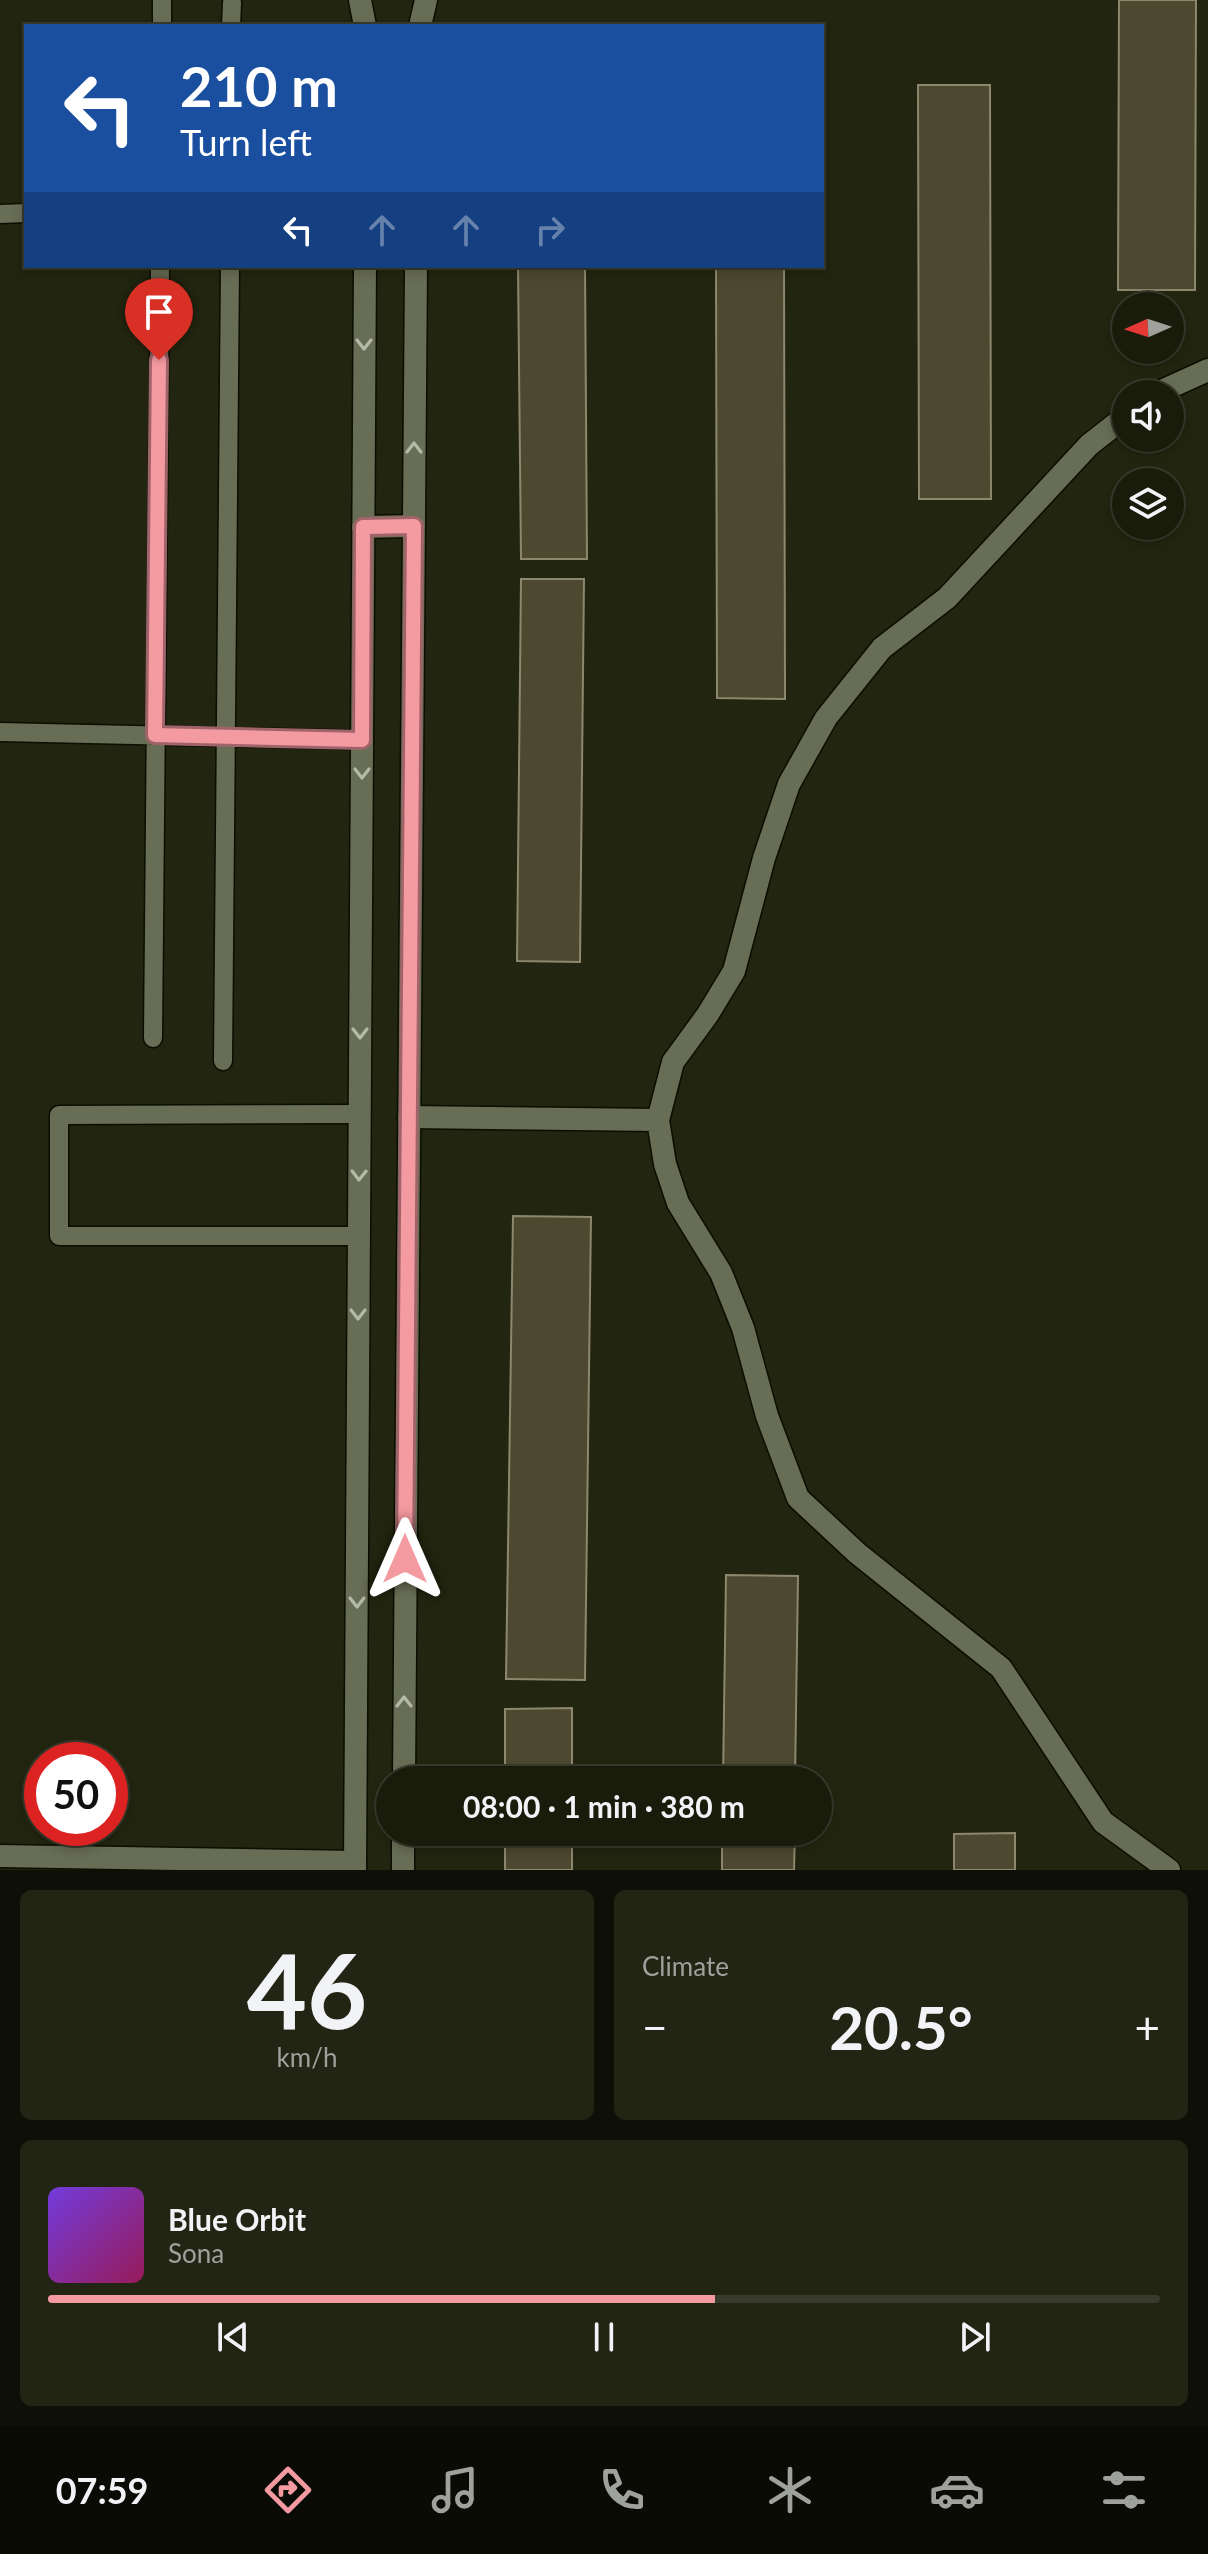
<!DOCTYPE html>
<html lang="en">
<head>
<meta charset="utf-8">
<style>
	body { margin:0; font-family:Lato,sans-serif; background:#232514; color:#f1f3f6; height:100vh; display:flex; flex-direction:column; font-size:30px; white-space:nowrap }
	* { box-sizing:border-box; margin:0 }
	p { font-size:26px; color:#9fa19d }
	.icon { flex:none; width:44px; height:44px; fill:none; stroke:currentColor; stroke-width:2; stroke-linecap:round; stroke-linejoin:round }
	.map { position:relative; height:1870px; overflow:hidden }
	.side { display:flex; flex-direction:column; gap:20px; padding:20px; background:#0e0f06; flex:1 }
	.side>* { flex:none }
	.top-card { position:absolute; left:24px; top:24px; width:800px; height:244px; border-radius:0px; box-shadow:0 4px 12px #0003,0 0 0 2px #383a2c; background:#1a4fa0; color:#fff; overflow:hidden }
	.needle { width:52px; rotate:267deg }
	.buttons { position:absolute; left:1112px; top:292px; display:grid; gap:16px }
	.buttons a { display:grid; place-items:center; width:72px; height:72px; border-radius:50%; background:#1a1c0b; box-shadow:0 4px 12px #0003,0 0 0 2px #383a2c; font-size:40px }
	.speed { position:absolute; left:24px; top:1742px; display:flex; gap:16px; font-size:40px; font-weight:700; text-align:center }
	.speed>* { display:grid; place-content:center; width:104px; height:104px; border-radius:50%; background:#1a1c0b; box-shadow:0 4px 12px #0003,0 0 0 2px #383a2c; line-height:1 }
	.speed .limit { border:12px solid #d22; background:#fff; color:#111 }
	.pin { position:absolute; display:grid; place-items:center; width:68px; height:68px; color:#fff; margin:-82px -34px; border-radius:50% 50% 50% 0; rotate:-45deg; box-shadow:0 0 8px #0007 }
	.pin .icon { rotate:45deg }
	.me { position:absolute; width:88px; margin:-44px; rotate:0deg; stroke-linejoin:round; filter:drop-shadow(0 0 6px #0008) }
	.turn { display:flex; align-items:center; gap:28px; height:168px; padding:0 24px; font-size:36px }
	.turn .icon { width:104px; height:104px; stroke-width:2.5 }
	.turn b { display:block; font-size:56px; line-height:68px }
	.lanes { display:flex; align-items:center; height:76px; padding:0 24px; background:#0003; justify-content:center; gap:40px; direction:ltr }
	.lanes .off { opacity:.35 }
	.big { font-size:60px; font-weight:700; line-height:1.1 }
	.side .tile { flex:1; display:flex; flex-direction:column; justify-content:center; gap:12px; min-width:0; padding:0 28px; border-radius:12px; background:#232514 }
	.side .dial { align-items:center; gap:0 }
	.dial b { font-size:104px; line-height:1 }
	.song { display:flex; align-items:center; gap:24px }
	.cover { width:96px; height:96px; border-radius:12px; background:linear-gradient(135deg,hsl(260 70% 55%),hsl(330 70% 35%)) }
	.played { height:8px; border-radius:4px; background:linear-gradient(90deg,#f49aa1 60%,#383a2c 60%) }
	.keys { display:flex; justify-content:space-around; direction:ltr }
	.heat { display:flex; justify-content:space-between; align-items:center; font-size:44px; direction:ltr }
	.side .tiles { flex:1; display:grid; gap:20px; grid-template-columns:1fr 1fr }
	.tile:last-child { grid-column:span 2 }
	.trip { position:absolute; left:376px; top:1766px; width:456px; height:80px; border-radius:40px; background:#1a1c0b; box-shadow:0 4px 12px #0003,0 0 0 2px #383a2c; font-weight:700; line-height:80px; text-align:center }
	.menu { display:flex; height:128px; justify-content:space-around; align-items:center; background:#0a0b04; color:#9fa19d }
	.menu .icon { width:56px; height:56px }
	.menu .current { color:#f49aa1 }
	.menu b { font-size:36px; color:#f1f3f6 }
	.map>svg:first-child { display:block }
	.building { fill:#4d4830; stroke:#8d876e; stroke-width:2 }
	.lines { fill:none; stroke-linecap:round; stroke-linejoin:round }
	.service-casing { stroke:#0b0e00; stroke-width:21 }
	.minor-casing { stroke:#0b0e00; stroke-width:25 }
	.tertiary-casing { stroke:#0b0e00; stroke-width:25 }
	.secondary-casing { stroke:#0b0e00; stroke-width:25 }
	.service { stroke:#686d55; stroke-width:18 }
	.minor { stroke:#686d55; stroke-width:22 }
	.tertiary { stroke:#686d55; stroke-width:22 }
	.secondary { stroke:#686d55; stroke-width:22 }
	.oneway { stroke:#b5b9a8 }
	.route-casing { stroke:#9f6469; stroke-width:20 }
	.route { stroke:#f49aa1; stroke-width:14 }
</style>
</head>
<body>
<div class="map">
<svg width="1208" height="1870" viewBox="0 0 1208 1870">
	<rect width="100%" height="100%" fill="#22250f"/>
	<!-- building -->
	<path class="building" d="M1119 0H1196L1195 290H1118Z
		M918 85H990L991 499H919Z
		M518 266H585L587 559H521Z
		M716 266H784L785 699 717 698Z
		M521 579H584L580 962 517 961Z
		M513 1216 591 1217 585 1680 506 1679Z
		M726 1575 798 1576 795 1780H723Z
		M572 1708V1780H505V1709Z
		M505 1832H572V1870H505Z
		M722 1832H795L794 1870H722Z
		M1015 1833V1870H954V1834Z"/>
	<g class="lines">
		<!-- service casing -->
		<g class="service-casing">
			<path id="service" d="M162 26V0
				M231 26 232 3
				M0 214 26 213
				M0 732 362 740
				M153 1038 160 266
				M223 1061 230 266
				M359 1236H59V1115L360 1114"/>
		</g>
		<!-- minor casing -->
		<g class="minor-casing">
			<path id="minor" d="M1155 394 1208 370
				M1126 416 1089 445 947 598 882 648 826 718 789 784 764 858 734 971 708 1014 673 1062 658 1120 665 1164 678 1203 721 1273 743 1328 767 1416 798 1498 857 1553 1001 1668 1103 1822 1169 1870
				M409 1117 658 1120
				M0 1856 355 1862"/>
		</g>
		<!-- tertiary casing -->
		<g class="tertiary-casing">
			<path id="tertiary" d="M363 527 414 526"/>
		</g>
		<!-- secondary casing -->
		<g class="secondary-casing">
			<path id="secondary" d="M360 0 365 26
				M420 26 426 0
				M404 1780 416 266
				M355 1870 365 266
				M403 1870V1832"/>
		</g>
		<!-- service -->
		<use href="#service" class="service"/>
		<!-- minor -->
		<use href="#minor" class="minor"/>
		<!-- tertiary -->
		<use href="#tertiary" class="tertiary"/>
		<!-- secondary -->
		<use href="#secondary" class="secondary"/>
	</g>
	<!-- one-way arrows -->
	<defs><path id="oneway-chevron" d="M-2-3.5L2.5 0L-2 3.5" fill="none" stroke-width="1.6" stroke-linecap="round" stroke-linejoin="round" transform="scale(2)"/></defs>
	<g class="oneway">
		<use href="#oneway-chevron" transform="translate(364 344) rotate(90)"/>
		<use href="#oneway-chevron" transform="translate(414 448) rotate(-90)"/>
		<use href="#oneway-chevron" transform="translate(362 773) rotate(90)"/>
		<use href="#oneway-chevron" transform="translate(360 1033) rotate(90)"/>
		<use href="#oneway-chevron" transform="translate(359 1175) rotate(91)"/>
		<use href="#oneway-chevron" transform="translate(358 1314) rotate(90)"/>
		<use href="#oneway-chevron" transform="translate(357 1602) rotate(90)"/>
		<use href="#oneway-chevron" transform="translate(404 1702) rotate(-90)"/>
	</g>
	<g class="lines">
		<!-- route casing -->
		<g class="route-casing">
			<path id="route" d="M159 360 155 735 362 740 363 527 414 526 405 1559"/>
		</g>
		<!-- route -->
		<use href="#route" class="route"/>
	</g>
</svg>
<div class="buttons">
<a><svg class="needle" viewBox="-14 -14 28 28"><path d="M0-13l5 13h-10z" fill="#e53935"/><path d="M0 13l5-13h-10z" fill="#9fa19d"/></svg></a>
<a><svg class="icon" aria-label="sound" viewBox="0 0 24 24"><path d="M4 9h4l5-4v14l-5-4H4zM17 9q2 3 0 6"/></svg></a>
<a><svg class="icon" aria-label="layers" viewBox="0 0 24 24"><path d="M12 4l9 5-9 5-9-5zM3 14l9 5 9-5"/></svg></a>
</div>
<div class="speed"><div class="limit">50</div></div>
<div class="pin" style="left:159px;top:360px;background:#d93025"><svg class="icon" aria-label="arrive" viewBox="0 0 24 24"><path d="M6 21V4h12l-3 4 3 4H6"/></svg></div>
<svg class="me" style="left:405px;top:1559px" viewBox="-20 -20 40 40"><path d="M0-17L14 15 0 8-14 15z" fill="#f49aa1" stroke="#fff" stroke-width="4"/></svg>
<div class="trip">08:00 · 1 min · 380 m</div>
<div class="top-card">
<div class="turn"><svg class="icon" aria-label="left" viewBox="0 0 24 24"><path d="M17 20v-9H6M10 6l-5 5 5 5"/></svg><div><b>210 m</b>Turn left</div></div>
<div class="lanes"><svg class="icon" aria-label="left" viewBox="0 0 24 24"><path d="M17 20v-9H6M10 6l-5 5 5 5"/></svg><svg class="icon off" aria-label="ahead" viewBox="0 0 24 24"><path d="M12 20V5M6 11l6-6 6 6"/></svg><svg class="icon off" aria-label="ahead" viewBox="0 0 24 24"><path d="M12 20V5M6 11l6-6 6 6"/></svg><svg class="icon off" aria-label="right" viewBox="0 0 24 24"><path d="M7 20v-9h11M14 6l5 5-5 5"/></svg></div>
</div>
</div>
<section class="side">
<div class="tiles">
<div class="tile dial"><b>46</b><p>km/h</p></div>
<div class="tile"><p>Climate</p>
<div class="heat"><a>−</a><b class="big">20.5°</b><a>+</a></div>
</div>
<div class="tile">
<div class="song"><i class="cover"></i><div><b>Blue Orbit</b><p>Sona</p></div></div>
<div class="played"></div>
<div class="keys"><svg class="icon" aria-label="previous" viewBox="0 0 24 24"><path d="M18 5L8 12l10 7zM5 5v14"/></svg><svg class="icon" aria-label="pause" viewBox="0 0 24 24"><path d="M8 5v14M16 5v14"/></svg><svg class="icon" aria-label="next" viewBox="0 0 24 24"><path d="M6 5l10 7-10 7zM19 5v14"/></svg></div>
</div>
</div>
</section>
<nav class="menu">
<b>07:59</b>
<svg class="icon current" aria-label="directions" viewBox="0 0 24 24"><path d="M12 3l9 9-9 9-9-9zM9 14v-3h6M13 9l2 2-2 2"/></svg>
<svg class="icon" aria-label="music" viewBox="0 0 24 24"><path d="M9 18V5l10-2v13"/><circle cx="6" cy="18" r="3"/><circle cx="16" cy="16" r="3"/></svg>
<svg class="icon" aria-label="phone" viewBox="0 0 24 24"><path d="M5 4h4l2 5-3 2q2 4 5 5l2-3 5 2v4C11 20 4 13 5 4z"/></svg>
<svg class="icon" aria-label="climate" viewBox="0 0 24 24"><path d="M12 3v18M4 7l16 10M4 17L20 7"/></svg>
<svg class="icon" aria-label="car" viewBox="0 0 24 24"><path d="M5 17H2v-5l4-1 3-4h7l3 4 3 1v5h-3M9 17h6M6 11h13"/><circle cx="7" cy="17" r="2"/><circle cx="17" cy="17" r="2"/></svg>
<svg class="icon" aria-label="filters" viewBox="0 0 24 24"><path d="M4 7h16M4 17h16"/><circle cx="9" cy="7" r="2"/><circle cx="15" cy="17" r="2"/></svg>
</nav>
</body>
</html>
